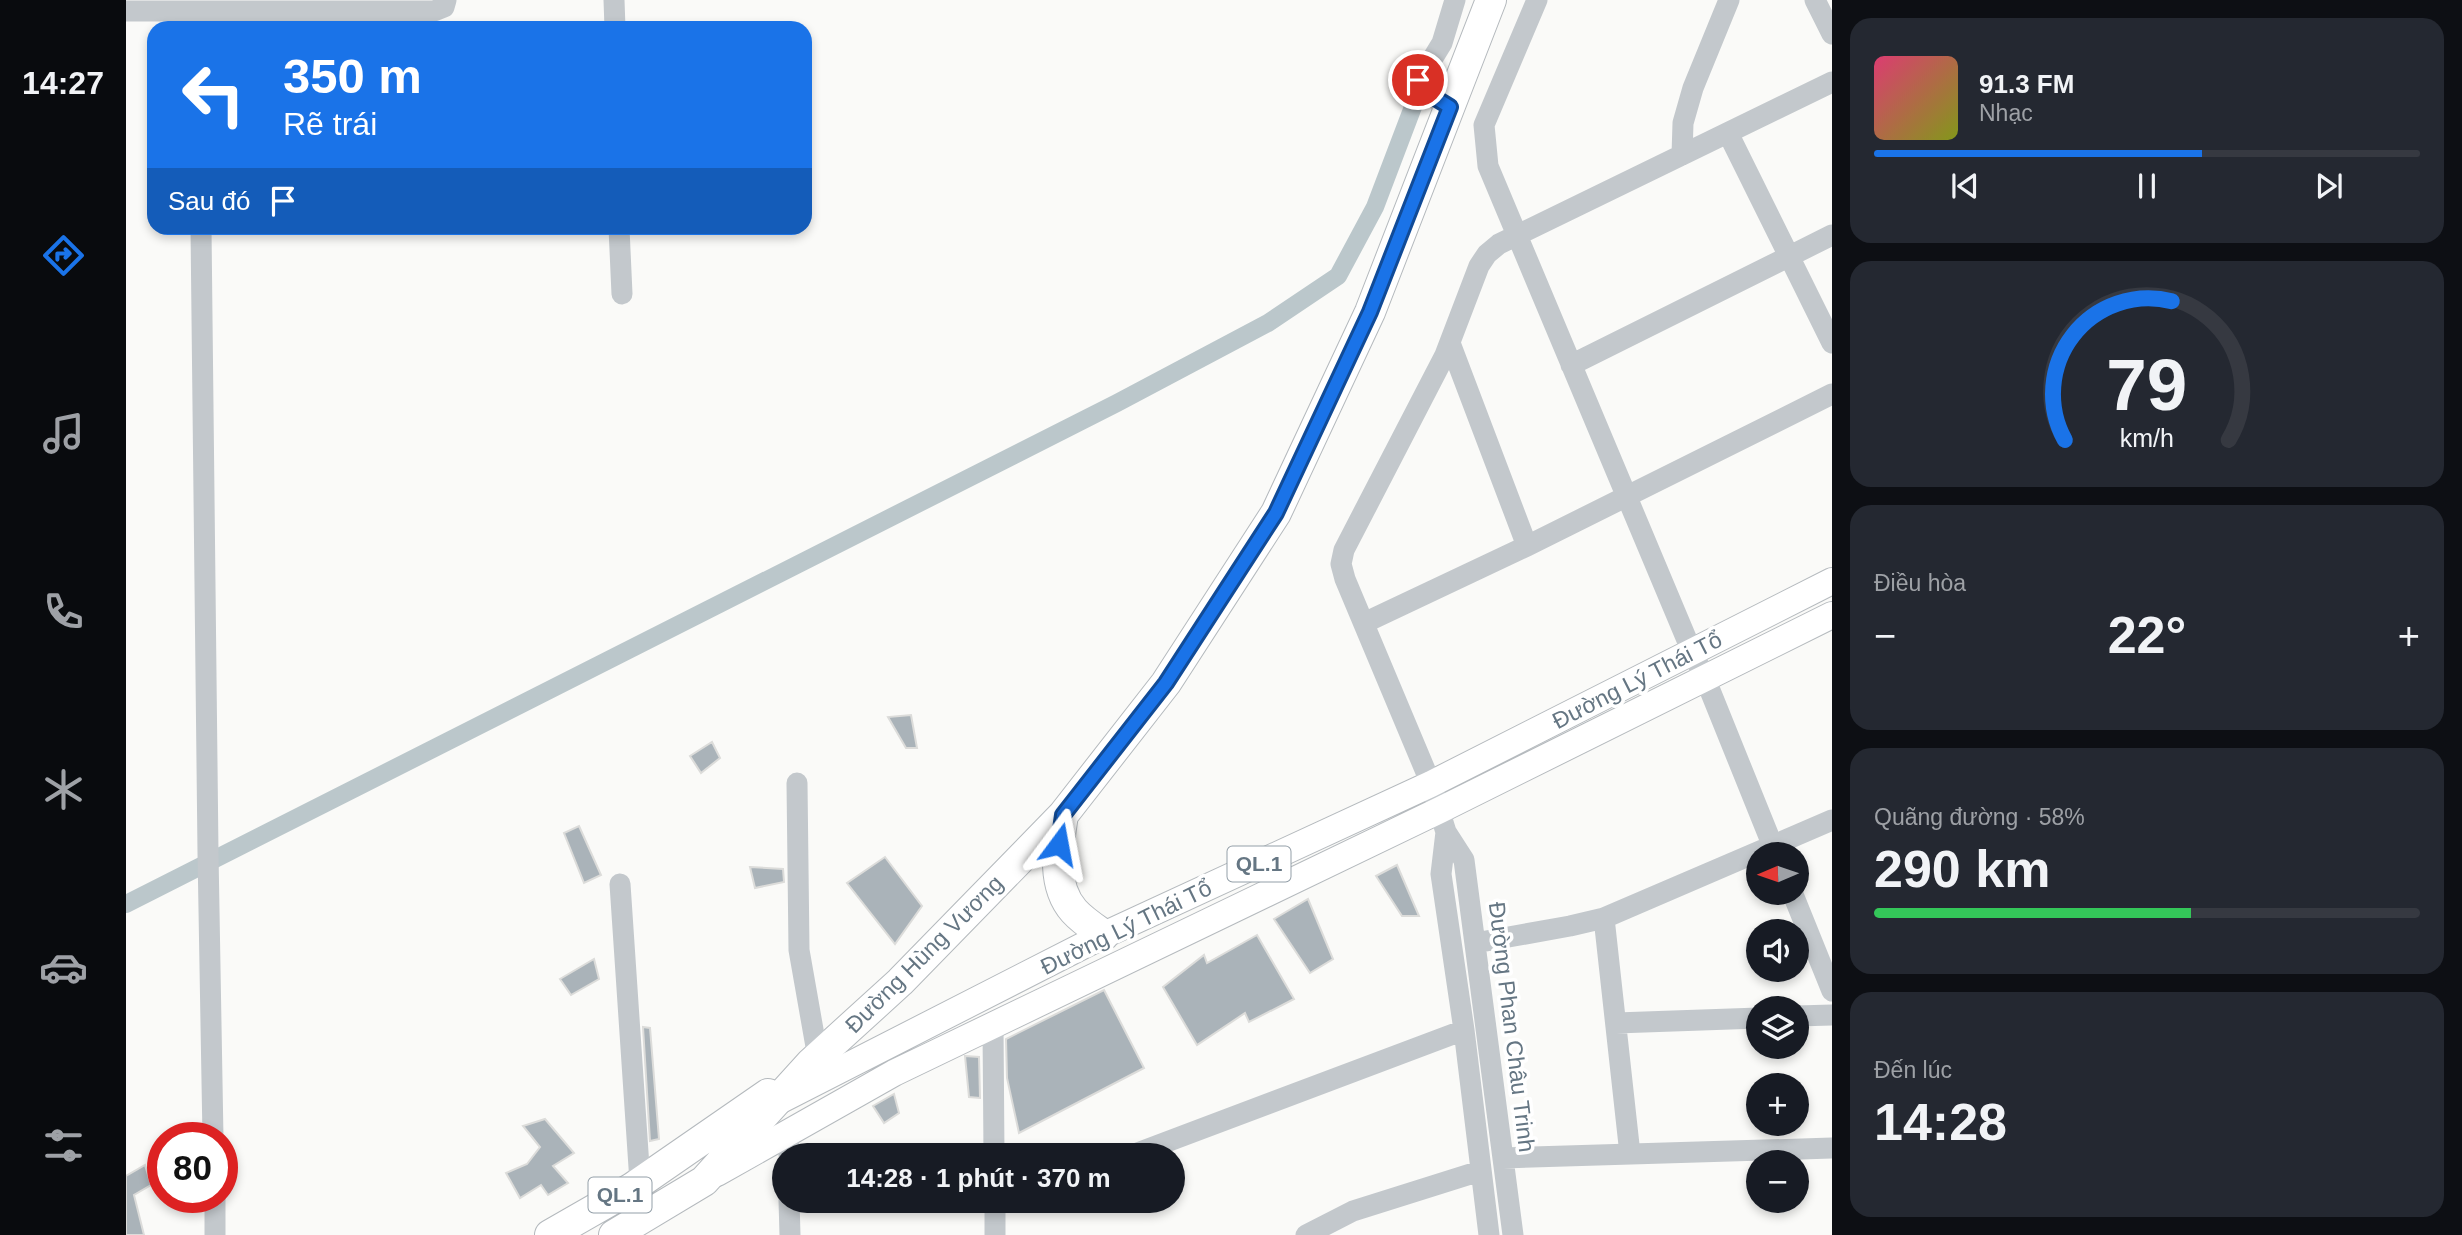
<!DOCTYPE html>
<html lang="vi">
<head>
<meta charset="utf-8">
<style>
	body { margin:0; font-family:Helvetica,sans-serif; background:#242831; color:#f1f3f6; height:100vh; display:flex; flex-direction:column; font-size:26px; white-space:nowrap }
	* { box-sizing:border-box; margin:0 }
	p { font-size:23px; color:#9ea1a6 }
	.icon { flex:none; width:38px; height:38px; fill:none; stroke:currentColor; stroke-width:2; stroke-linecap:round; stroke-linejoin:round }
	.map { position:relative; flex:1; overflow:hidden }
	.drawer { display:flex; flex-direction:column; gap:18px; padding:18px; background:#0d0f14; width:630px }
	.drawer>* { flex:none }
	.guide { position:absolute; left:21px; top:21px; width:665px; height:214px; border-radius:21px; box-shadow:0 4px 10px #0003; background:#1a73e8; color:#fff; overflow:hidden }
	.needle { width:46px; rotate:268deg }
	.buttons { position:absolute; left:1620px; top:842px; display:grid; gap:14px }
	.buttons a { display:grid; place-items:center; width:63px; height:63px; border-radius:50%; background:#171b24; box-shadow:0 4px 10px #0003; font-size:35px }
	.speed { position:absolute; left:21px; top:1122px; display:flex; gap:14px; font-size:35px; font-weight:700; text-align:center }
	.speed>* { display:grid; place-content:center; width:91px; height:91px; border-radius:50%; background:#171b24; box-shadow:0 4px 10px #0003; line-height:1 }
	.speed .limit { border:10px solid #d22; background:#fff; color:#111 }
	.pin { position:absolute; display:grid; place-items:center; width:60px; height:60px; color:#fff; margin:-30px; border:4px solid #fff; border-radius:50%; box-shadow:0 2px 7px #0007 }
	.me { position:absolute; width:77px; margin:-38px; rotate:13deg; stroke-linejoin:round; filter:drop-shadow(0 0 5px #0008) }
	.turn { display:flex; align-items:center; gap:24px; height:147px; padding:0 21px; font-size:32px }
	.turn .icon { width:91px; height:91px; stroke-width:2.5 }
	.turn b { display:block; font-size:49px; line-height:60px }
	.then { display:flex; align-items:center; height:66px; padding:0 21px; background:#0003; gap:14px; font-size:26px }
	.big { font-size:52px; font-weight:700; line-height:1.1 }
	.drawer .widget { flex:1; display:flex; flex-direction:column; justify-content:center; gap:10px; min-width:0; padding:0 24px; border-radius:21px; background:#242831 }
	.drawer .dial { align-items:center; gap:0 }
	.dial svg { height:182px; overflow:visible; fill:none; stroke:#363941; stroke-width:7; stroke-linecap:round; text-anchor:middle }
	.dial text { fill:#f1f3f6; stroke:none }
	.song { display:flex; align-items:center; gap:21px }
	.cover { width:84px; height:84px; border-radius:10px; background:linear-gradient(135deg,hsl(340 70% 55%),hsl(70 70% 35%)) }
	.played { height:7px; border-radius:4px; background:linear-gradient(90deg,#1a73e8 60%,#363941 60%) }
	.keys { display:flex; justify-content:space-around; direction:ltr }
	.heat { display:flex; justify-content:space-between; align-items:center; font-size:38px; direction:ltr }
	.charge { height:10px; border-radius:5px; background:linear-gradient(90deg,#34c759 58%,#363941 0) }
	.trip { position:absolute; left:646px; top:1143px; width:413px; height:70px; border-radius:35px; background:#171b24; box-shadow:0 4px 10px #0003; font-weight:700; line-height:70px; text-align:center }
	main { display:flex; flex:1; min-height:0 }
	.tabs { display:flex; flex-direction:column; width:126px; justify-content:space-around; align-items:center; background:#090b0e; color:#9ea1a6 }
	.tabs .icon { width:49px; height:49px }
	.tabs .on { color:#1a73e8 }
	.tabs b { font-size:32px; color:#f1f3f6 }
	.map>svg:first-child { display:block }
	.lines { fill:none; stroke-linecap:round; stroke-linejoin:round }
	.canal { stroke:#bbc7cb; stroke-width:18 }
	.building { fill:#aab3b9; stroke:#dcdcda; stroke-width:2 }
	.major-casing { stroke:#b5babe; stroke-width:28 }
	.highway-casing { stroke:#b4b9bd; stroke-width:32 }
	.minor { stroke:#c3c8cc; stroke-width:21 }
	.major { stroke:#fff; stroke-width:26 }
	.highway { stroke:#fff; stroke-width:30 }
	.route-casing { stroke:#114b97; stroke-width:18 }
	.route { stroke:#1a73e8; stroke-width:12 }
	.labels { text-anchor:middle; stroke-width:7; stroke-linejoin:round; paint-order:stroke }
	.shield { fill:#fff; stroke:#939fa8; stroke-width:2 }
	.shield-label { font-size:21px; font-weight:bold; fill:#657683 }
	.street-label { font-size:23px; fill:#657683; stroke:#fff }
</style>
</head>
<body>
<main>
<nav class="tabs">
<b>14:27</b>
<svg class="icon on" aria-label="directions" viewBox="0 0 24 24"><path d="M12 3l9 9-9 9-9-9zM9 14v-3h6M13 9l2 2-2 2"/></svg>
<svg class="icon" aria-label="music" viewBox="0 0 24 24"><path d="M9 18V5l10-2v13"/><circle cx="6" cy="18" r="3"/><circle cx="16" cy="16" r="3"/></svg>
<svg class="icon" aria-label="phone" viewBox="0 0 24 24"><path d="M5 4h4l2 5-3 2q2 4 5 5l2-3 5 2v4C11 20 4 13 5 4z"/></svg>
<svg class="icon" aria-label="climate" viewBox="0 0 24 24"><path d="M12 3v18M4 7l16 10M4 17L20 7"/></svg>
<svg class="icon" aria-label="car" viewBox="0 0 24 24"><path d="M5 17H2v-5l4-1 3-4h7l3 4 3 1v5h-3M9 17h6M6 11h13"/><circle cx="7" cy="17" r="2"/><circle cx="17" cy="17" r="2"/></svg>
<svg class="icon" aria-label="filters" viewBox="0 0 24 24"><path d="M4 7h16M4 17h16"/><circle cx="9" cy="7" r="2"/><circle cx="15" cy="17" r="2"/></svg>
</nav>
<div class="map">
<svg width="1706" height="1235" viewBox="0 0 1706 1235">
	<rect width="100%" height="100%" fill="#fafaf8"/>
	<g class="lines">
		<!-- canal -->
		<path class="canal" d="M0 904 991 403 1142 323 1212 276 1249 207 1298 78"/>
	</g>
	<!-- building -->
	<path class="building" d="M785 715 791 748H780L762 717Z
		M586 742 594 758 575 773 564 756Z
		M453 826 475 875 458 883 438 833Z
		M759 857 796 906 769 944 721 883Z
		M1271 865 1293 916H1276L1250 876Z
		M624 867 657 869 658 882 629 888Z
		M1182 899 1207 959 1184 973 1148 919Z
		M1131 935 1168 999 1123 1022 1119 1013 1071 1045 1037 987 1078 955 1081 963Z
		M468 959 473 979 445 995 434 979Z
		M978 990 1018 1068 893 1133 881 1078 880 1039Z
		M517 1027 524 1028 533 1139 524 1141Z
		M839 1056 853 1057 854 1098 843 1097Z
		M768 1094 773 1113 758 1123 747 1106Z
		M419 1119 448 1153 427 1166 442 1183 422 1195 415 1185 394 1198 380 1173 401 1164 414 1147 397 1126Z
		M19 1165 25 1185 8 1195 18 1235H0V1176Z"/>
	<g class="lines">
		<!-- major casing -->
		<g class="major-casing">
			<path id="major" d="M653 1101 978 935 1305 784 1706 581
				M591 1173 768 1073 1314 810 1706 615"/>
		</g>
		<!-- highway casing -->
		<g class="highway-casing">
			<path id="highway" d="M937 815C932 846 925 885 948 911 956 920 968 928 978 935
				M424 1235 506 1188 642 1094
				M488 1235 578 1181 685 1063 774 982 937 815 1040 683 1150 513 1244 312 1365 0"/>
		</g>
		<!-- minor -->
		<path class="minor" d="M488 0 489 28
			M1411 0 1358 125 1362 166 1566 652 1579 678 1650 854
			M1689 0 1706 34
			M0 11H308L318 7 320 0
			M1324 107 1301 94 1291 84 1316 43 1329 0
			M1602 133 1706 343
			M1556 155 1557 123 1567 88 1603 0
			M75 228 82 853 87 1138
			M493 228 496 294
			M1324 343 1401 546
			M1445 365 1706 235
			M1238 623 1401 546 1706 394
			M671 783 673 950 692 1058
			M1320 832 1315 874 1338 1030 1363 1235
			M494 884 514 1182
			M1666 892 1706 991
			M1478 918 1504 1154
			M1349 943 1444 926 1478 918 1706 820
			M1671 1016 1706 1015
			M1490 1023 1633 1018
			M867 1027 868 1155
			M662 1131 663 1155
			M1006 1155 1338 1030
			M1377 1158 1706 1148
			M89 1197V1235
			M663 1200 664 1235
			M869 1200V1235
			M1180 1235 1227 1211 1354 1171
			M1387 1235 1338 860 1320 832 1305 784 1219 579 1215 564 1218 550 1319 355 1353 266 1361 254 1373 244 1706 82"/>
		<!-- major -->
		<use href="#major" class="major"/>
		<!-- highway -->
		<use href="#highway" class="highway"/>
	</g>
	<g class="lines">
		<!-- route casing -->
		<g class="route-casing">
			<path id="route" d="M933 844 937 815 1040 683 1150 513 1244 312 1324 107 1293 88 1292 80"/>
		</g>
		<!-- route -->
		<use href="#route" class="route"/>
	</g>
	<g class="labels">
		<!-- shield labels -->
		<g class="shield">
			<rect x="1101.5" y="846.5" width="63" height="35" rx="5"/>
			<rect x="462.5" y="1177.5" width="63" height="35" rx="5"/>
		</g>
		<g class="shield-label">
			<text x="1133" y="871">QL.1</text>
			<text x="494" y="1202">QL.1</text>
		</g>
		<!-- street labels -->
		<g class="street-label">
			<text transform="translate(1511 680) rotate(-27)" y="8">Đường Lý Thái Tổ</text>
			<text transform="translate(1000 927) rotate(-26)" y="8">Đường Lý Thái Tổ</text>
			<text transform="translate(798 954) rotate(-45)" y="8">Đường Hùng Vương</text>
			<text transform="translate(1386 1027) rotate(83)" y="8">Đường Phan Châu Trinh</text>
		</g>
	</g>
</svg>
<div class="buttons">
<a><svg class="needle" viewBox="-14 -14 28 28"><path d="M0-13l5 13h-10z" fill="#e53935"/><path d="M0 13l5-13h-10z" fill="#9ea1a6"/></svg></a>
<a><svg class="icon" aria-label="sound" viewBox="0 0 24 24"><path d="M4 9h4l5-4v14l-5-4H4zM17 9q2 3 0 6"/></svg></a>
<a><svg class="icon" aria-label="layers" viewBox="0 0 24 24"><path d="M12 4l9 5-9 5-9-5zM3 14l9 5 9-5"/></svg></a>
<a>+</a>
<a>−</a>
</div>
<div class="speed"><div class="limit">80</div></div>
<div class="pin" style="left:1292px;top:80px;background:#d93025"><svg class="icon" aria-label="arrive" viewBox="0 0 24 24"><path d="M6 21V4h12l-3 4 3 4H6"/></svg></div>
<svg class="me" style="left:933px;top:844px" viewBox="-20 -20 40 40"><path d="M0-17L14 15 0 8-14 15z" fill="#1a73e8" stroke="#fff" stroke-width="4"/></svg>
<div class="trip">14:28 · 1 phút · 370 m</div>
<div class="guide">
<div class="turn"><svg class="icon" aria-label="left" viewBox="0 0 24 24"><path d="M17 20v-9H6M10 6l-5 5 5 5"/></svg><div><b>350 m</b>Rẽ trái</div></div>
<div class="then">Sau đó<svg class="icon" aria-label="arrive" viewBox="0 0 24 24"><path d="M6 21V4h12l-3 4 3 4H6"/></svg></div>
</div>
</div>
<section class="drawer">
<div class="widget">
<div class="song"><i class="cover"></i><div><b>91.3 FM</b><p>Nhạc</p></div></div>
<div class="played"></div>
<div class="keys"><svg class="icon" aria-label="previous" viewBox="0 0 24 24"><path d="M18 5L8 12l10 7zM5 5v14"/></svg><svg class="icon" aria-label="pause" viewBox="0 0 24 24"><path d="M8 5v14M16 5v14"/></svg><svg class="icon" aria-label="next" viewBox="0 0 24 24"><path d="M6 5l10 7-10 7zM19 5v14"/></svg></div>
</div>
<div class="widget dial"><svg viewBox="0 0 100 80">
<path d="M14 69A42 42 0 1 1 86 69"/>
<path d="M14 69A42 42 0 0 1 61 8" stroke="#1a73e8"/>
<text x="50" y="56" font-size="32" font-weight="700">79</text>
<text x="50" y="72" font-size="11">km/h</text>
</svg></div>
<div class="widget"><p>Điều hòa</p>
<div class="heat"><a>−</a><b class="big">22°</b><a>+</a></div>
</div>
<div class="widget"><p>Quãng đường · 58%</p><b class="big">290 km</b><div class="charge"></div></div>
<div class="widget"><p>Đến lúc</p><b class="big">14:28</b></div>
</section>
</main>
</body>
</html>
